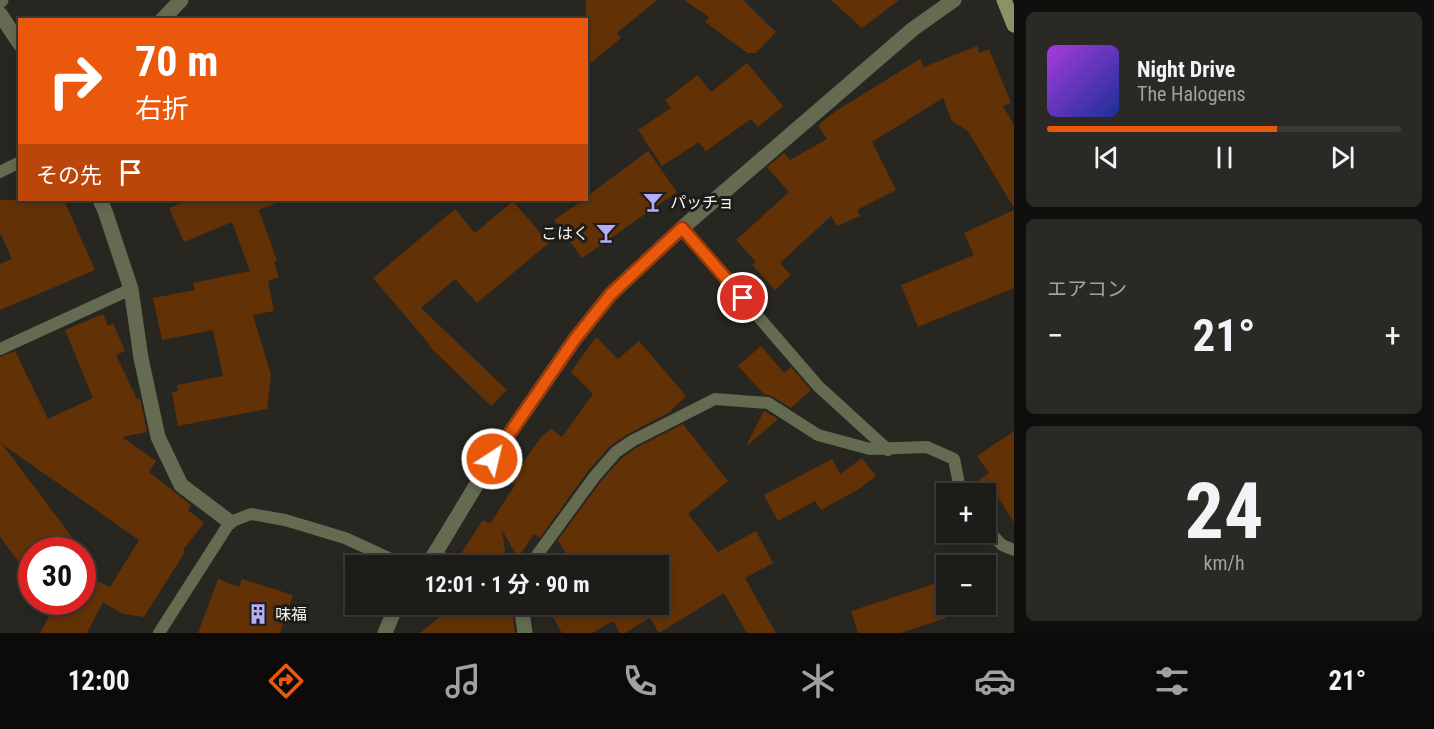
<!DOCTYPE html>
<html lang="ja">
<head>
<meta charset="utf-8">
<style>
	body { margin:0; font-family:"Roboto Condensed","Noto Sans JP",sans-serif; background:#2a2926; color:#f1f3f6; height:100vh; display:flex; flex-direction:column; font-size:22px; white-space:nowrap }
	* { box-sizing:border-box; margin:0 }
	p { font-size:20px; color:#a0a1a2 }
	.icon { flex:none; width:33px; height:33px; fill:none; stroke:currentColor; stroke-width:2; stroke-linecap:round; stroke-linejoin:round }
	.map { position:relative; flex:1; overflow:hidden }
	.panel { display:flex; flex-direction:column; gap:12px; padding:12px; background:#100f0e; width:420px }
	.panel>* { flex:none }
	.hud { position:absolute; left:18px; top:18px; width:570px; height:183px; border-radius:0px; box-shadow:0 3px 9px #0003,0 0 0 2px #3b3a38; background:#ea580c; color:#fff; overflow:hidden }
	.buttons { position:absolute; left:936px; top:483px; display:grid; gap:12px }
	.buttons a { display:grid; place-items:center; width:60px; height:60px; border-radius:0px; background:#1d1c19; box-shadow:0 3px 9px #0003,0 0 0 2px #3b3a38; font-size:30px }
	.speed { position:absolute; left:18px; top:537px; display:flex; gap:12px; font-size:30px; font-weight:700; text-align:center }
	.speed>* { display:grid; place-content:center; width:78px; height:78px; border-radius:50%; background:#1d1c19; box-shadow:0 3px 9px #0003,0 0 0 2px #3b3a38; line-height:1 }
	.speed .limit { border:9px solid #d22; background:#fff; color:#111 }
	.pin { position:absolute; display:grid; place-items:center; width:51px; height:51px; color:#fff; margin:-26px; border:3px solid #fff; border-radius:50%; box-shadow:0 2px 6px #0007 }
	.me { position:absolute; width:66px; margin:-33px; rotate:35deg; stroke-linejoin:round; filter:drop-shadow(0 0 4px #0008) }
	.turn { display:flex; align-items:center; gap:21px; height:126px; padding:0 18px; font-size:27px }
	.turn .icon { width:78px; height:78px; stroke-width:2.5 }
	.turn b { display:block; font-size:42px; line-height:51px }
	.then { display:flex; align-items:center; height:57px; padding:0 18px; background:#0003; gap:12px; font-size:22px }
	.big { font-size:45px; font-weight:700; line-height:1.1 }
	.panel .widget { flex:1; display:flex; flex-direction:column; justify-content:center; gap:9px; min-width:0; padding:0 21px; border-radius:9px; background:#2a2926 }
	.panel .dial { align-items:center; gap:0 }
	.dial b { font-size:78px; line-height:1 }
	.song { display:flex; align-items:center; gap:18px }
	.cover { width:72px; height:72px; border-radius:9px; background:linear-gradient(135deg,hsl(280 70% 55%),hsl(230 70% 35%)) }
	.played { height:6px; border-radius:3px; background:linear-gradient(90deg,#ea580c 65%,#3b3a38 65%) }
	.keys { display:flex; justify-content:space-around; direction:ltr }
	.heat { display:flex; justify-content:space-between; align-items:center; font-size:33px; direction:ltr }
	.trip { position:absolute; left:345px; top:555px; width:324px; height:60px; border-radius:0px; background:#1d1c19; box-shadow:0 3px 9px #0003,0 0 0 2px #3b3a38; font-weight:700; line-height:60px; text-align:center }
	.dock { display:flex; height:96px; justify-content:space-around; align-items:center; background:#0c0b0a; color:#a0a1a2 }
	.dock .icon { width:42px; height:42px }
	.dock .on { color:#ea580c }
	.dock b { font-size:27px; color:#f1f3f6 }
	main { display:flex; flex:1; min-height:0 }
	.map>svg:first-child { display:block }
	.building { fill:#633106 }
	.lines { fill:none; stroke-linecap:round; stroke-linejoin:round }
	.service { stroke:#656b51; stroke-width:12 }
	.minor { stroke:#656b51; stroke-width:15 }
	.secondary { stroke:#899268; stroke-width:15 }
	.route-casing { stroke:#983908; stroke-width:15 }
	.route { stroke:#ea580c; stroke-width:10 }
	.labels { text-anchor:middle; stroke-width:6; stroke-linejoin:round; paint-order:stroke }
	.poi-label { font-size:16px; fill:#f5f4f1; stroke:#1e1c18; text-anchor:start }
</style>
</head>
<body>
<main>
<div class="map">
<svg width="1014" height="633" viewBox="0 0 1014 633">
	<rect width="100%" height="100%" fill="#272621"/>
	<!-- building -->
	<path class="building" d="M586 0H657L617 33 621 38 586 67Z
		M684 0H743L776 32 756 53H748L705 22 709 17Z
		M831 0H899L862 28Z
		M977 46 979 53 989 49 1011 103 1003 106 1014 125V208L968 131 952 121 943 98 872 142 896 190 857 210 860 216 837 226 831 216 780 263 791 275 775 290 752 265 756 262 736 240 789 192 767 167 784 153 790 160 827 139 818 125 836 111 920 59 924 67Z
		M747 63 783 106 758 127 751 119 706 151 699 142 662 166 638 130 671 108 665 100 698 75 711 92Z
		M648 151 677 192 582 258 554 220 583 200H586V197Z
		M0 200H64L95 270 0 310V264L12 259 0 233Z
		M188 200H284L259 210 277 261 274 262 279 277 268 281 274 311 253 315 271 375 267 409 178 426 172 392 178 391 177 385 223 376 213 330 162 340 153 298 195 290 193 283 250 271 232 222 184 242 169 208Z
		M513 201 549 243 477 303 455 279 421 308 507 390 491 406 429 346 430 345 373 278 455 209 475 233Z
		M1014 210V288L918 327 901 285 974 255 964 233Z
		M103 314 108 326 113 323 125 351 116 355 137 399 140 398 147 432 122 437 156 461 149 472 191 505 188 510 204 523 183 550 185 552 144 617 123 614 103 602 87 633H40L57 602H82V574L110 587 139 540 2 444 75 541 63 550H32V580L0 537V357L15 351 48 419 93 398 65 330Z
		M596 337 618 359 639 341 686 396 671 410 672 411 628 434 610 446 588 471 540 538 534 534 518 558 502 530 507 566H475L473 560 460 555 483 520 490 524 515 485 500 475 513 457 522 464 541 437 551 429 562 437 593 394 571 372Z
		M761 346 784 373 791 367 811 390 791 408 772 396 764 394 738 366Z
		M764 411 778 419 748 445 747 444Z
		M683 424 728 481 688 514 718 552 756 531 773 563 745 578 776 633H747L724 593 659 633 650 618 625 633H620L613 621 592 633H562L545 604H658V566H573L558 540 601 481 622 458 636 448Z
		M1014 431V523L996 494H969L968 488 989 473 977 456Z
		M862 458 876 476 859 489 821 510 815 501 778 521 764 495 832 459 840 474Z
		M218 579 239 587 242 579 293 595 280 633H198Z
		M946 580V618L901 633H858L851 611Z
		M429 604H511L515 633H420L445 612Z"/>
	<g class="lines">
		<!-- service -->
		<path class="service" d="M0 172 20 162
			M682 228 818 386 888 450
			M0 349 131 289
			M986 528 1002 545 1014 550
			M434 555 467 566
			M529 566 595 476 616 452 632 441 715 399 768 403 818 435 870 449 927 447 954 459 961 494
			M159 633 230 522 251 514 285 520 345 538 406 566"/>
		<!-- minor -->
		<path class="minor" d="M0 1 1 0
			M0 14 20 44
			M162 20 181 0
			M100 200 105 211 131 289 141 358 158 437 181 485 230 522
			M424 566 434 555 492 459 575 339 611 294 682 228 913 29 954 0
			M521 604 525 633
			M385 633 397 604"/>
		<!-- secondary -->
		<path class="secondary" d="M1004 0 1014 25"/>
	</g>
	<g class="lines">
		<!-- route casing -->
		<g class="route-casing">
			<path id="route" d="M492 459 575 339 611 294 682 228 743 298"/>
		</g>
		<!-- route -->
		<use href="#route" class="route"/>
	</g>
	<!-- icons -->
	<defs>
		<g id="bar-bare" transform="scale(1.62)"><path d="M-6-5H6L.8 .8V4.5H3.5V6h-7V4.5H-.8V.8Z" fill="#b4acf9" stroke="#1e1c18" stroke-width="2.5" paint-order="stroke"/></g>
		<g id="building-bare" transform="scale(1.62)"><path d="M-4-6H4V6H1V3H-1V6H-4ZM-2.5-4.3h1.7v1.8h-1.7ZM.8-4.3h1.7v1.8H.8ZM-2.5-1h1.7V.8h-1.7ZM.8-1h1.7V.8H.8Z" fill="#b4acf9" stroke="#1e1c18" stroke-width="2.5" paint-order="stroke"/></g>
	</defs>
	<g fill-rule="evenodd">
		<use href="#bar-bare" x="653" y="202"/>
		<use href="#bar-bare" x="606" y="233"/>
		<use href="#building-bare" x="258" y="614"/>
	</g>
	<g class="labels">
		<!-- poi labels -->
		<g class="poi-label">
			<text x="670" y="208">パッチョ</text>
			<text x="589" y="239" text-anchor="end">こはく</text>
			<text x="275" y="620">味福</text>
		</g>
	</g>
</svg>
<div class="buttons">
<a>+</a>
<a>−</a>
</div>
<div class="speed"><div class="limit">30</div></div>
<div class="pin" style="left:743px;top:298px;background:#d93025"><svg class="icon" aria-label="arrive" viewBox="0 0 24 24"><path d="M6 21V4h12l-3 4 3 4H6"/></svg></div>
<svg class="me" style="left:492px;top:459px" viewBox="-20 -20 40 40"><circle r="17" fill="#ea580c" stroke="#fff" stroke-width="3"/><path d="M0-11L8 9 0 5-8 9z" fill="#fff"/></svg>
<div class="trip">12:01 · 1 分 · 90 m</div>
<div class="hud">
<div class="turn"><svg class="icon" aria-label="right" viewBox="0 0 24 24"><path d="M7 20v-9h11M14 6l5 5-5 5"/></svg><div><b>70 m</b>右折</div></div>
<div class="then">その先<svg class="icon" aria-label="arrive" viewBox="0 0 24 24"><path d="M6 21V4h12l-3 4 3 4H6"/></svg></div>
</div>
</div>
<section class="panel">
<div class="widget">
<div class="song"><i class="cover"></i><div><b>Night Drive</b><p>The Halogens</p></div></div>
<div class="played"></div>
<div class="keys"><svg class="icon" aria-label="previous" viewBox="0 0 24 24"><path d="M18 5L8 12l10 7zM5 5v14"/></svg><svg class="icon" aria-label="pause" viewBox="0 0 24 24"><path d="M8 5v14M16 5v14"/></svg><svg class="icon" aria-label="next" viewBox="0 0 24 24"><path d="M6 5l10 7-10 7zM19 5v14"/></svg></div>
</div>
<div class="widget"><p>エアコン</p>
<div class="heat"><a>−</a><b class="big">21°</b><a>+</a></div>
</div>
<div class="widget dial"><b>24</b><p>km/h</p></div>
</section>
</main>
<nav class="dock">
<b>12:00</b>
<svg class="icon on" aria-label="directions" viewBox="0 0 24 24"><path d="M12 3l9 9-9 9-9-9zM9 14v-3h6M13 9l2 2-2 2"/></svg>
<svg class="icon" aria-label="music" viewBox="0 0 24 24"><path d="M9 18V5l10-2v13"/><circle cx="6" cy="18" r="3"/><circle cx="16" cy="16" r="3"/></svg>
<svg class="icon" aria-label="phone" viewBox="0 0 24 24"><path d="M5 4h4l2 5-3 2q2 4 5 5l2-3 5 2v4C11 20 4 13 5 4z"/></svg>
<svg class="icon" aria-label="climate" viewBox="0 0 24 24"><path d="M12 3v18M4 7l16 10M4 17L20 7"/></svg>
<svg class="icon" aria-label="car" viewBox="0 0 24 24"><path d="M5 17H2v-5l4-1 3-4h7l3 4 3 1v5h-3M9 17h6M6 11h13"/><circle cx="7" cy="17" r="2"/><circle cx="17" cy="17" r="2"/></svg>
<svg class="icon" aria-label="filters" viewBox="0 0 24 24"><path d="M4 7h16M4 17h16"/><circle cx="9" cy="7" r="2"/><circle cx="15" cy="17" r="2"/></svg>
<b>21°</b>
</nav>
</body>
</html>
